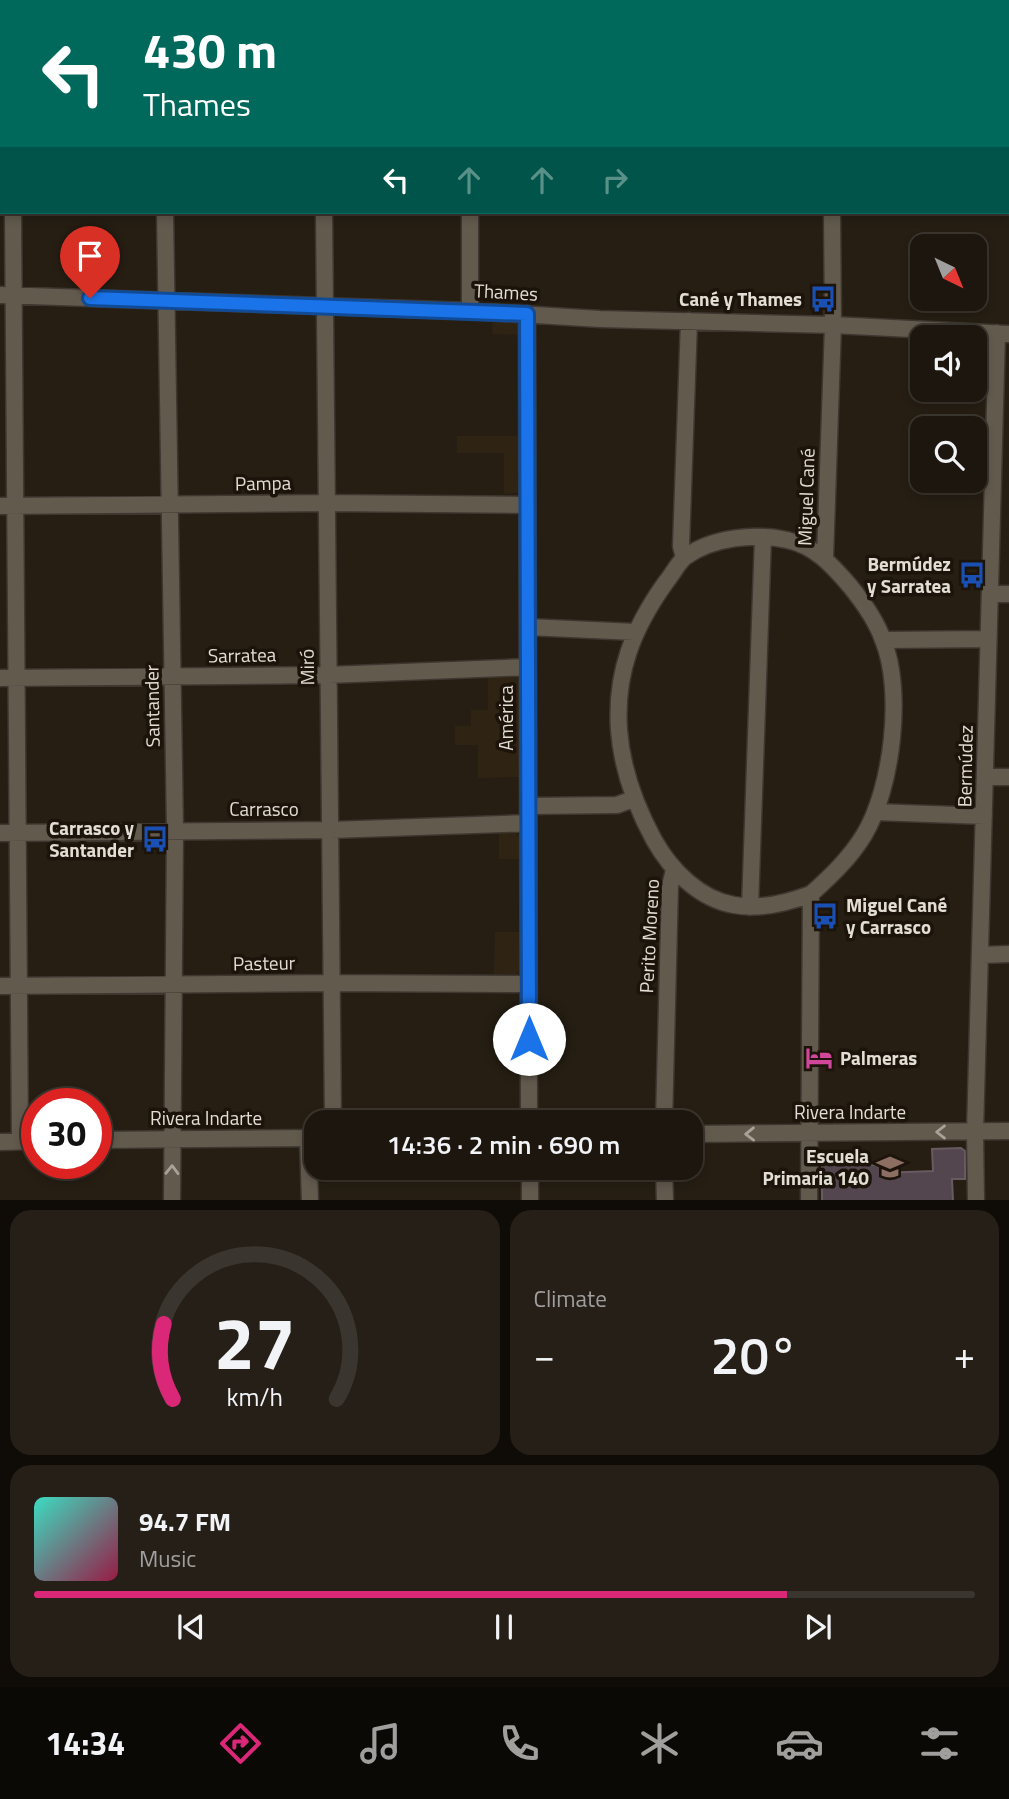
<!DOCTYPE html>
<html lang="en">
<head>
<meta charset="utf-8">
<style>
	body { margin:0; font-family:"Titillium Web",sans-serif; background:#251f17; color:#f1f3f6; height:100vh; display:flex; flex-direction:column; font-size:26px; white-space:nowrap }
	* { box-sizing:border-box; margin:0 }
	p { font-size:23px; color:#a09f9e }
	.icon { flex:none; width:38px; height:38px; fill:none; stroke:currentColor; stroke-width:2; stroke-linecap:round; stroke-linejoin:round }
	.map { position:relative; height:1200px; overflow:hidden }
	.side { display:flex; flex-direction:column; gap:10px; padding:10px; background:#0f0c08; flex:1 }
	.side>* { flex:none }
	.banner { position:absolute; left:0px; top:0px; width:1010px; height:214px; box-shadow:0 4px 10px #0003,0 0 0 2px #3a352e; background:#00695c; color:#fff; overflow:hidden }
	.needle { width:46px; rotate:137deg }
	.buttons { position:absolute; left:910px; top:234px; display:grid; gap:14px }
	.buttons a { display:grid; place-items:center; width:77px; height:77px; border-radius:14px; background:#1c160e; box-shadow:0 4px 10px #0003,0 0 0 2px #3a352e; font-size:35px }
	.speed { position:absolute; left:21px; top:1088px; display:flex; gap:14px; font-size:35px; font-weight:700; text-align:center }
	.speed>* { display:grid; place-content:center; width:91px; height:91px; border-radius:50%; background:#1c160e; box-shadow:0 4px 10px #0003,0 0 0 2px #3a352e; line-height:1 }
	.speed .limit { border:10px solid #d22; background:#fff; color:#111 }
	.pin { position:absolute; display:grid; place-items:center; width:60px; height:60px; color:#fff; margin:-72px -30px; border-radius:50% 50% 50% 0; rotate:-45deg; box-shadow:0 0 7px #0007 }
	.pin .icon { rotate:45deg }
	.me { position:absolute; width:77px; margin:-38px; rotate:0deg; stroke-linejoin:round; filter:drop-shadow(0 0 5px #0008) }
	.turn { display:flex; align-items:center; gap:24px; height:147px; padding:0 28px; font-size:32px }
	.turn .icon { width:91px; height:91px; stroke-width:2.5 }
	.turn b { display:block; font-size:49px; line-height:60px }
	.lanes { display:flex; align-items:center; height:66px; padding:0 28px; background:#0003; justify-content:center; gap:35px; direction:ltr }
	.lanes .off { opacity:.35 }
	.big { font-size:52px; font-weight:600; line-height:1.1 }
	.side .card { flex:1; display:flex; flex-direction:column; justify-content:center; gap:10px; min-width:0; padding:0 24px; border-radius:21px; background:#251f17 }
	.side .dial { align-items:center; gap:0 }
	.dial svg { height:182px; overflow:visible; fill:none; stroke:#3a352e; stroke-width:7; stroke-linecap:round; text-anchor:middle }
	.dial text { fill:#f1f3f6; stroke:none }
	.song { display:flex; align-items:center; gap:21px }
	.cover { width:84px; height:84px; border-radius:10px; background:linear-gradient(135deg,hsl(170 70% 55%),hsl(340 70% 35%)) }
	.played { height:7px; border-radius:4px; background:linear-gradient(90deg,#db2777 80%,#3a352e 80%) }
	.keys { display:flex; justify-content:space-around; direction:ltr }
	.heat { display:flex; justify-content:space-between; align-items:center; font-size:38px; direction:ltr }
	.side .tiles { flex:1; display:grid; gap:10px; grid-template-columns:1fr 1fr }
	.card:last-child { grid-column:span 2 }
	.trip { position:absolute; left:304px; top:1110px; width:399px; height:70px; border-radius:21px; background:#1c160e; box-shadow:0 4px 10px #0003,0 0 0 2px #3a352e; font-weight:600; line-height:70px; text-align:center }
	.tab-bar { display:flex; height:112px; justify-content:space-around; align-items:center; background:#0b0906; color:#a09f9e }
	.tab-bar .icon { width:49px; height:49px }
	.tab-bar .selected { color:#db2777 }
	.tab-bar b { font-size:32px; color:#f1f3f6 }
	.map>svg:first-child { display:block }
	.built { fill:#2f2313 }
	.building { fill:#54464e; stroke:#695a62; stroke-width:2 }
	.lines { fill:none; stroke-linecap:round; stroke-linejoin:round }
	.minor-casing { stroke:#3d3730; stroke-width:19 }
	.minor { stroke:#635a4e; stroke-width:16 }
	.oneway { stroke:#a9a298 }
	.route-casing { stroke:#114b97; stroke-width:18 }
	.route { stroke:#1a73e8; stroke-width:12 }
	.labels { text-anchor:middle; stroke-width:7; stroke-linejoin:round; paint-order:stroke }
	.street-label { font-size:19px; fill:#e2ddd5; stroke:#1c140a }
	.poi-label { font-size:19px; font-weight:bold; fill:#e2ddd5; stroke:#1c140a; text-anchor:end }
</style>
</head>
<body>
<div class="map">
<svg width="1009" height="1201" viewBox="0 0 1009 1201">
	<rect width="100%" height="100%" fill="#261e13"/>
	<!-- built -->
	<path class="built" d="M493 318 516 321 519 326V335L492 334Z
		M457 436H520V488L517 493 504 494V453H457Z
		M488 675H512L520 678 523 777 478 778V745H455V726H471V710H488Z
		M499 830 511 831 517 834 522 842V859H499Z
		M495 932H522V968L516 974 494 975Z"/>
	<!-- building -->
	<path class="building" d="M961 1148 965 1151V1179H952L953 1201H822V1156H862L864 1165H882V1173L933 1171 932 1149Z"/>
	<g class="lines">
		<!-- minor casing -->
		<g class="minor-casing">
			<path id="minor" d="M161 0V2
				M829 0V2
				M524 2V0
				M0 122H2
				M1008 153H1009
				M13 212 20 1141
				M165 212 175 830 172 1201
				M324 212 333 1122
				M470 212V311
				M0 295 470 311 600 319 833 325 1009 334
				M527 314 529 1122
				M0 506 327 503 527 505
				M684 558 681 546 689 321
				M825 558 833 325 832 212
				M990 594H1009
				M528 627 635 632
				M884 640 988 639
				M0 678 328 675 527 667
				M985 777H1009
				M528 806 617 805 633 799
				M876 812 984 816
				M0 833 331 830 528 823
				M750 907 763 537
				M982 955 1009 954
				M0 986 332 983 529 984
				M664 1122 670 886 674 870
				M691 1134 1009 1131
				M308 1139 310 1201
				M96 1140 317 1138
				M0 1142 37 1141
				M530 1167V1201
				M664 1167 665 1201
				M809 1201 811 894C831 876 850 858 864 835 892 789 904 691 883 640 876 620 863 602 850 586 832 565 815 546 787 540 755 533 713 537 685 557 678 563 672 575 666 582 633 628 615 673 619 730 622 770 635 805 654 840 671 870 699 899 734 905 760 910 787 903 811 894
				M976 1201 975 1132 997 333"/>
		</g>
		<!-- minor -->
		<use href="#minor" class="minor"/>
	</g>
	<!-- one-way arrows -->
	<defs><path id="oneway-chevron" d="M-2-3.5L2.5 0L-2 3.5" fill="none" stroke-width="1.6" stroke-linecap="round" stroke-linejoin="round" transform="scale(1.75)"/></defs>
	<g class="oneway">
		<use href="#oneway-chevron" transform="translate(941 1132) rotate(180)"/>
		<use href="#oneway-chevron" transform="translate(750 1134) rotate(179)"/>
		<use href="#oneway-chevron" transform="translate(172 1170) rotate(-89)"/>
	</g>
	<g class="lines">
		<!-- route casing -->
		<g class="route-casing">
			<path id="route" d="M90 298 527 314 529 1039"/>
		</g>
		<!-- route -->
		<use href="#route" class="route"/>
	</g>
	<!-- icons -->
	<defs>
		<g id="bus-bare" transform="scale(2.1)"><path d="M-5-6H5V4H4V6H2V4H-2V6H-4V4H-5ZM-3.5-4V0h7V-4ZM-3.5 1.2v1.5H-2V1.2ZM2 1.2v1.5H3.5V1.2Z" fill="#1a4fb4" stroke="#1c140a" stroke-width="2.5" paint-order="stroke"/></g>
		<g id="hotel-bare" transform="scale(2.1)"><path d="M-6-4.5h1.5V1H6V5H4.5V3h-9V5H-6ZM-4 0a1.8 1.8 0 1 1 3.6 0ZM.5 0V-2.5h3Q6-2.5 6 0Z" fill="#d1479c" stroke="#1c140a" stroke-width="2.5" paint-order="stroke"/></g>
		<g id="school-bare" transform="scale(2.1)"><path d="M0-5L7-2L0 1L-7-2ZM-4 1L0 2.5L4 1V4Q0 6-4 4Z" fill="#8d6e63" stroke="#1c140a" stroke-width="2.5" paint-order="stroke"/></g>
	</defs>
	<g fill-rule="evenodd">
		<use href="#bus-bare" x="823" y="299"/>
		<use href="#bus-bare" x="972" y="575"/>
		<use href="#bus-bare" x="155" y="839"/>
		<use href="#bus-bare" x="825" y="916"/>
		<use href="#hotel-bare" x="819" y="1058"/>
		<use href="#school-bare" x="890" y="1167"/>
	</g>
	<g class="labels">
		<!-- street labels -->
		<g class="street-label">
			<text transform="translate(506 292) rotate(3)" y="7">Thames</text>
			<text transform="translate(263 483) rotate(-1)" y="7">Pampa</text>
			<text transform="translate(806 497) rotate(-88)" y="7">Miguel Cané</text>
			<text transform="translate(242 655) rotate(-1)" y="7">Sarratea</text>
			<text transform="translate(307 667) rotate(-91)" y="7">Miró</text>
			<text transform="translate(152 706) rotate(-91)" y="7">Santander</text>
			<text transform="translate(506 718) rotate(-90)" y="7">América</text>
			<text transform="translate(965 766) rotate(-89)" y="7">Bermúdez</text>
			<text x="264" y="816">Carrasco</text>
			<text transform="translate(649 936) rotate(-87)" y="7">Perito Moreno</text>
			<text transform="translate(264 963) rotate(-1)" y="7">Pasteur</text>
			<text x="850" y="1119">Rivera Indarte</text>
			<text x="206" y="1125">Rivera Indarte</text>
		</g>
		<!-- poi labels -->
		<g class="poi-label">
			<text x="802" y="306">Cané y Thames</text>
			<text x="951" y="571">Bermúdez<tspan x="951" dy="22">y Sarratea</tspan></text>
			<text x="134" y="835">Carrasco y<tspan x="134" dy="22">Santander</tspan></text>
			<text x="846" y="912" text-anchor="start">Miguel Cané<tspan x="846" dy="22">y Carrasco</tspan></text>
			<text x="840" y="1065" text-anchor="start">Palmeras</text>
			<text x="869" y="1163">Escuela<tspan x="869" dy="22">Primaria 140</tspan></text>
		</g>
	</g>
</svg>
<div class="buttons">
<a><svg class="needle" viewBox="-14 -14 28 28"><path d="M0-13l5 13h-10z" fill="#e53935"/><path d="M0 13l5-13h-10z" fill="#a09f9e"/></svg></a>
<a><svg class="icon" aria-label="sound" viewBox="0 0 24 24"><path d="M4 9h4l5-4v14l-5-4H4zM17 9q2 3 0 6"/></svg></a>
<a><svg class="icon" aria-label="search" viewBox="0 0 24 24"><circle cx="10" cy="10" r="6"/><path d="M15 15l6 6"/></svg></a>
</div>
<div class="speed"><div class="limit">30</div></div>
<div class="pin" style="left:90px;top:298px;background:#d93025"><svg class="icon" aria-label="arrive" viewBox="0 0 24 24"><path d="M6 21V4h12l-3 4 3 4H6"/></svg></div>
<svg class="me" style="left:529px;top:1039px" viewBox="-20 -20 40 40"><circle r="19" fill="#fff"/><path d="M0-13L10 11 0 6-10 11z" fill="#1a73e8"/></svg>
<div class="trip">14:36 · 2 min · 690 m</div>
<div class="banner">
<div class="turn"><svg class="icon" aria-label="left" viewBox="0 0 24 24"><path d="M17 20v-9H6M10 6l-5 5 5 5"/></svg><div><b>430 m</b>Thames</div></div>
<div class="lanes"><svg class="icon" aria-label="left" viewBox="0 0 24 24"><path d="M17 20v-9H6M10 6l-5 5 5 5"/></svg><svg class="icon off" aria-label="ahead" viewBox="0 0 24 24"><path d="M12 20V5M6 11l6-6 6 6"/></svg><svg class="icon off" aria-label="ahead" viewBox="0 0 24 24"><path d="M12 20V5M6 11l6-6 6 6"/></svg><svg class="icon off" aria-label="right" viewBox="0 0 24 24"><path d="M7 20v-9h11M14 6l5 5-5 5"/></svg></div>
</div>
</div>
<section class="side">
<div class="tiles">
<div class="card dial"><svg viewBox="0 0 100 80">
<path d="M14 69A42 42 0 1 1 86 69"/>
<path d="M14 69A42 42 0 0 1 10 36" stroke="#db2777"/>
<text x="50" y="56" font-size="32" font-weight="700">27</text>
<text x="50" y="72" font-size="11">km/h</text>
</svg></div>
<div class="card"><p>Climate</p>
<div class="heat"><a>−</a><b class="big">20°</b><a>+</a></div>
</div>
<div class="card">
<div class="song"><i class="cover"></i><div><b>94.7 FM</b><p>Music</p></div></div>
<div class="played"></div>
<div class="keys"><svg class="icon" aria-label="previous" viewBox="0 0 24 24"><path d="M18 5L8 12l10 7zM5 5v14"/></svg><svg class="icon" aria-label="pause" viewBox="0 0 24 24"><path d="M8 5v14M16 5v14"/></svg><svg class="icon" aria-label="next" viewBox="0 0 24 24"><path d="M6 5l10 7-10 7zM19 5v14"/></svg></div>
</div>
</div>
</section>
<nav class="tab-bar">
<b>14:34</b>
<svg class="icon selected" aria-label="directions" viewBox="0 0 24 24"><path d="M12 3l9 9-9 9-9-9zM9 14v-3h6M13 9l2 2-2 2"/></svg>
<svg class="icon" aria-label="music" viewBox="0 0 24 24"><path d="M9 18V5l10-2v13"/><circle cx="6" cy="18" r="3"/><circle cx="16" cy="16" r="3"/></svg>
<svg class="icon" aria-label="phone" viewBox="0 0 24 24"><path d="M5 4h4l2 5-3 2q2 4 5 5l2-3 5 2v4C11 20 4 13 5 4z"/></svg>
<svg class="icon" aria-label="climate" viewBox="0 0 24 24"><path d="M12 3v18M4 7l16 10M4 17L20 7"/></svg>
<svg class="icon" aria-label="car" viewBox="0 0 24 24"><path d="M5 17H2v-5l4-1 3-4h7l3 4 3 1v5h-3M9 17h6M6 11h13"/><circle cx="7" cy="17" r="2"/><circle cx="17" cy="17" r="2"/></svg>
<svg class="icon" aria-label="filters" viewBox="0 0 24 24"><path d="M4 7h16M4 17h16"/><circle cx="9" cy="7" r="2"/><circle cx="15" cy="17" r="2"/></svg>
</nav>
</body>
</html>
